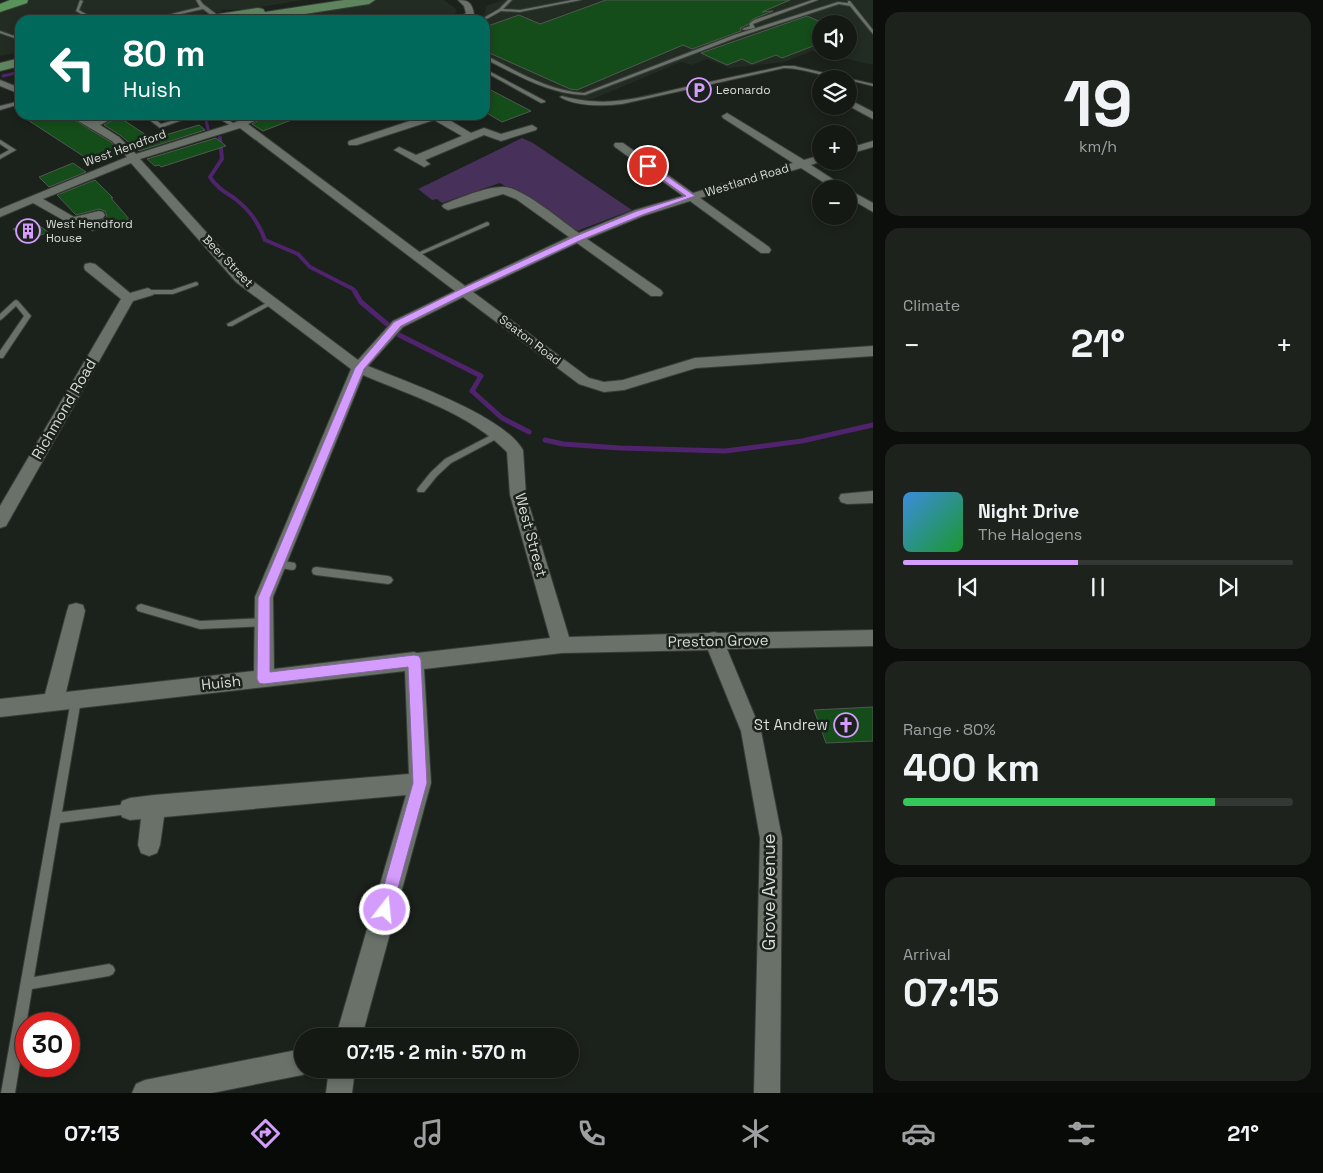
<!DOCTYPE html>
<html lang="en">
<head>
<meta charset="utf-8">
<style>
	body { margin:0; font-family:"Space Grotesk",sans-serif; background:#1d221d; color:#f1f3f6; height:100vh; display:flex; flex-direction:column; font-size:19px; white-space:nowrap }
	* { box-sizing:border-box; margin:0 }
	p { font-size:16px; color:#9da0a0 }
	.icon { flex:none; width:28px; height:28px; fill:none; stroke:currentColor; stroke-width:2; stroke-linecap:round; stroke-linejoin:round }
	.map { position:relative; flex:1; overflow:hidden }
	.sheet { display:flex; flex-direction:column; gap:12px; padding:12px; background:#0b0e0b; width:450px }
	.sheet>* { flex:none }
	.top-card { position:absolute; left:15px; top:15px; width:475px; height:105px; border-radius:15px; box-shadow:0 2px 8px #0003,0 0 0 1px #333834; background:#00695c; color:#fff; overflow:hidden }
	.buttons { position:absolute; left:812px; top:15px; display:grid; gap:10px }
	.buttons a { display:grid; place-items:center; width:45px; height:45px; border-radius:50%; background:#141914; box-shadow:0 2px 8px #0003,0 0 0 1px #333834; font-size:25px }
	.speed { position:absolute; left:15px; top:1012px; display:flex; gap:10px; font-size:25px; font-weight:700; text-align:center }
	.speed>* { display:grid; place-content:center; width:65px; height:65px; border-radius:50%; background:#141914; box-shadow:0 2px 8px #0003,0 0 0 1px #333834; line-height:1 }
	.speed .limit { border:8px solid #d22; background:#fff; color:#111 }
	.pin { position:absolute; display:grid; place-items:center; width:42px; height:42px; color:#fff; margin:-21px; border:2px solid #fff; border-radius:50%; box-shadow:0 1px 5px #0007 }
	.me { position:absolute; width:55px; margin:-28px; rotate:16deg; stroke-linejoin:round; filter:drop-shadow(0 0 4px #0008) }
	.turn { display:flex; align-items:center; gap:18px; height:105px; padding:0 25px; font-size:22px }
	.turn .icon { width:65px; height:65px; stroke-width:2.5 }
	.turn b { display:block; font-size:35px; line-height:42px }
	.big { font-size:38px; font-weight:700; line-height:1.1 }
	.sheet .card { flex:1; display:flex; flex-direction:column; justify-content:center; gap:8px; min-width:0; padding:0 18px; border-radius:15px; background:#1d221d }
	.sheet .dial { align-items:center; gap:0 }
	.dial b { font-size:65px; line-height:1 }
	.song { display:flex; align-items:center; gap:15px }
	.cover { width:60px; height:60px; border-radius:8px; background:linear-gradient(135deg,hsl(210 70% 55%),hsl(130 70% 35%)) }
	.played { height:5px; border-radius:2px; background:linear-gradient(90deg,#d39cfd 45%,#333834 45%) }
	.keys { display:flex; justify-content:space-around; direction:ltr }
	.heat { display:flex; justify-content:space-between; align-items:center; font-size:28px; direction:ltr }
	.charge { height:8px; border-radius:4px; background:linear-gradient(90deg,#34c759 80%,#333834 0) }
	.trip { position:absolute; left:294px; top:1028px; width:285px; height:50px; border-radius:25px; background:#141914; box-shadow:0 2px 8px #0003,0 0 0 1px #333834; font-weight:700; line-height:50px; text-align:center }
	.tab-bar { display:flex; height:80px; justify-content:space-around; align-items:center; background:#080a08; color:#9da0a0 }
	.tab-bar .icon { width:35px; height:35px }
	.tab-bar .selected { color:#d39cfd }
	.tab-bar b { font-size:22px; color:#f1f3f6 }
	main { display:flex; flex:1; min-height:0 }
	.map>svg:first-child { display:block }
	.built { fill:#222c22; fill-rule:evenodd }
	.green { fill:#473059 }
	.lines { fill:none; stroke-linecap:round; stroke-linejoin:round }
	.stream-far2 { stroke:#50236d; stroke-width:3 }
	.stream-far1 { stroke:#50236d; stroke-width:4 }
	.stream { stroke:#50236d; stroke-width:5 }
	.building { fill:#144d19; stroke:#515851 }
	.lane-casing { stroke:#383d38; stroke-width:2 }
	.street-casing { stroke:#383d38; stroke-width:2 }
	.primary-casing { stroke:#383d38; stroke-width:2 }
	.highway-casing { stroke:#383d38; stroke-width:2 }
	.lane { fill:#697169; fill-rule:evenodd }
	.street { fill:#697169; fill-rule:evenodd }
	.primary { fill:#5f855f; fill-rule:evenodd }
	.highway { fill:#589359; fill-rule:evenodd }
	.route { fill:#d39cfd; stroke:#8965a4 }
	.labels { text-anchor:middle; stroke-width:5; stroke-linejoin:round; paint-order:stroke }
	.far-poi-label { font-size:12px; fill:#d8dcd8; stroke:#1b211b; text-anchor:start }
	.far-street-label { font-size:12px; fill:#d8dcd8; stroke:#1b211b }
	.street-label { font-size:15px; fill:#d8dcd8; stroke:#1b211b }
	.poi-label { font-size:15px; fill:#d8dcd8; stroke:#1b211b; text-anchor:end }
	.near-street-label { font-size:18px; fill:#d8dcd8; stroke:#1b211b }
</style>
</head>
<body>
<main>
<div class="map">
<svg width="873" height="1093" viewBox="0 0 873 1093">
	<rect width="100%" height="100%" fill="#1b211b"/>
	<!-- built -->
	<path class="built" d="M31 0H304L247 9 221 10 222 12 206 15V13L180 20H20V52L0 56V11Z
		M379 0H444L455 8 457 12 448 20H294L287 14Z
		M503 0H873V65L812 51 785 62 730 68 707 59 692 65 681 62 593 99 586 100 563 95 485 59V20H475L485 13 486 6ZM821 24H849V51H821Z"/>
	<!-- green -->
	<path class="green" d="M522 138 533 143 632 210 577 231 516 190 508 188 500 183 442 203 437 199 432 200 418 189Z"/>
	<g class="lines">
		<!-- stream-far2 -->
		<path class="stream-far2" d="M3 76 20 72
			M202 115 206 120 208 129"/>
		<!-- stream-far1 -->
		<path class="stream-far1" d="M220 138 222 159 210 177C216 187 225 192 234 198 249 209 259 223 265 240L298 254 310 267 353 289 356 293"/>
		<!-- stream -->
		<path class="stream" d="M355 292 361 302 387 324
			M399 335 481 376 472 391 502 418 529 432
			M545 440 563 444 620 448 725 451 802 441 873 425"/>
	</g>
	<!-- building -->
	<path class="building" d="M606 0H790L762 12 773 11 753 19 747 25 740 28 741 31 692 49 683 45 577 90 570 89 485 51V27L519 15 540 24Z
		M807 16 821 22V43L782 58 776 55 752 64 742 59 727 65 701 53Z
		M485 87 531 111 502 122 485 112Z
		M20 115H66L111 142 120 153 94 163Z
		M269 115H302V116L263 131 252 124Z
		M119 117 152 139 199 125 205 130 139 151 120 135 104 125Z
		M216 138 226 146 161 167 159 165 155 166 147 159Z
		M73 163 86 172 49 187 39 177Z
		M95 180 113 198H111L129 219 92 231 86 225 105 219 107 216 105 211 99 209 76 215 57 195Z
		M33 221 48 232 27 241 13 229Z
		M873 707V741L826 743 814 710Z"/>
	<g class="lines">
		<!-- lane casing -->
		<g class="lane-casing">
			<path id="lane" d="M80 0 83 1 79 10 96 20H91L76 11Z
				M196 0H200L203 4 220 17V19H216L203 9 154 20H147L200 7Z
				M508 0H512L503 9 520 10 572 0H581L520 12 501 11 485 20H480L499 9Z
				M812 0H818L758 22 753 24 755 28 744 30 742 29 750 26 749 24 754 20Z
				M848 1H850L873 30V34L850 6 839 4 738 37 585 95C549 94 517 75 485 59V56H487C518 72 549 91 584 93L734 35 838 2 848 3Z
				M0 31 20 38V40L0 33Z
				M784 66H794L873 84V86L849 80V79C827 79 806 68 784 68L622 104C602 106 577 107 560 97L562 96C609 109 641 97 686 87 719 80 751 73 784 66Z
				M485 69 545 101V102L541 103 485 72Z
				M20 101V104L0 110V106Z
				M143 115H149L161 124 178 119 174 115H180L185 119 160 128Z
				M213 115H220L238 126 233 127Z
				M0 140 2 141 16 150 0 159V155L9 150 0 144Z
				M487 222 489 223V225L418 256 413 255Z
				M196 282 198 283V285L173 294H148L145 292 148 290H172Z
				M16 300 18 301 31 316 3 358H0V351L24 316 16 306 2 319 0 320V314L14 301Z
				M272 300 274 301V303L232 326H228L227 324Z
				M499 431 503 434 502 436 451 463 437 476 424 492H418L417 490 418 488 431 472 445 459Z
				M278 560 295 563 296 566 295 569 292 570 275 567 274 564 275 561Z
				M316 567 388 576 391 577 393 580 391 583 388 584 316 575 313 574 312 571 313 568Z
				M141 604 200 621 264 618 267 619 269 622 267 625 264 626 200 629 138 611 136 608 138 605Z
				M76 695 80 697 81 700 62 812 129 804 133 805 134 809 133 813 129 814 60 823 34 977 109 964 113 966 115 970 113 974 109 976 32 989 15 1093H1L71 700 72 697Z"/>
		</g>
		<!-- street casing -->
		<g class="street-casing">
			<path id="street" d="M458 0C469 0 472 3 474 14 469 20 463 20 456 20L466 13 464 6Z
				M0 80 20 88V94L0 86Z
				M852 101 873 112V119L849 106V102Z
				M727 113 804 160 821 155 822 161 811 165 848 189H834L801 168 700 198 769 247 771 250 769 253H761L690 201 643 216 587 239 661 290 663 293 661 296H651L577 243 473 292 589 378 604 382 623 380 695 358 873 346V356L696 368 624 390 604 392 579 384 463 297 403 327 368 366C407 382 503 415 523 450L526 495 569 637 709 633 714 632 718 633 873 630V646L727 649 761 731 782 838 780 1093H754L760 838 741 731 708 650 562 653 424 669 431 783 362 1036H336L406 795 164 817 160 845 157 853 149 856 141 853 138 845 141 819 130 820 122 817 119 809 122 801 130 798 154 795 409 774 405 671 0 717V699L45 694 67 611 69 605 76 603 83 605 85 611 66 692 254 671 255 597 351 369 236 282 131 163 43 199 74 217 99 211 103 212 105 215 103 218 79 225H72L33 203 0 217V209L127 157 112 141 68 115H81L93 120 105 115H119L100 125 119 137 136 154 231 124 253 115H267L248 124 465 286 569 237 516 199 503 194 448 210 444 208 442 206 444 204C460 198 487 186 504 187 522 187 563 222 579 233L635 210 683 196 615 147 614 145 615 143H623L693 193 793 163 723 118 722 116ZM240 128 455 291 393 321 358 360 246 276 140 159ZM363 375C412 396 469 413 507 452L510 495 550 638 417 653 414 652 274 669 273 597Z
				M428 115H441L471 133 484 128 501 134 532 125 537 128 536 130 501 141 484 135 425 160 430 164 424 167 394 150 399 147 416 155 462 136 434 120 357 145H349L348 143 349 141Z
				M873 141V147L849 154V148Z
				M849 190 873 203V212L849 198Z
				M90 263 95 264 130 293 148 288 155 292 153 295 133 301 6 526 0 528V506L121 299 85 270 84 267 85 264Z
				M873 491V503L847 504 841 502 839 498 841 494Z
				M302 1049V1069H312L311 1071 302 1075 212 1093H132L136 1084 145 1080Z
				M329 1069H355L352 1093H326Z"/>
		</g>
		<!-- primary casing -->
		<g class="primary-casing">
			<path id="primary" d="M344 0H375L369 4 266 20H198L205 16 258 8 263 9 265 12Z
				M20 58V66L0 71V63Z"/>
		</g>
		<!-- highway casing -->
		<g class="highway-casing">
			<path id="highway" d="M10 0H28L27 3 0 12V4Z"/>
		</g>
		<!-- lane -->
		<use href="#lane" class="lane"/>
		<!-- street -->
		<use href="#street" class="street"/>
		<!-- primary -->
		<use href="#primary" class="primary"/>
		<!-- highway -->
		<use href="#highway" class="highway"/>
	</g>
	<!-- route -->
	<path class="route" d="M645 164H650L695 196 642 215 581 240 467 293 401 326 364 369 270 598V672L414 655 419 656 421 660 427 783 392 910 390 915 385 918 379 915 377 910 413 783 408 667 264 684 259 683 257 679 258 598 355 368 394 322 461 289 576 236 637 211 686 196 645 167Z"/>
	<!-- icons -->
	<defs>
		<g id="parking-ring" transform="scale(1.25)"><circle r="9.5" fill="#1b211b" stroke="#d39cfd" stroke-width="1.5"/><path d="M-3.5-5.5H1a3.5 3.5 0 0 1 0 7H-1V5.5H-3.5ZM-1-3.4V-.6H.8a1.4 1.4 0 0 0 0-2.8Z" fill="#d39cfd"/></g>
		<g id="building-ring" transform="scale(1.25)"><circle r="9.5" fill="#1b211b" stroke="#d39cfd" stroke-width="1.5"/><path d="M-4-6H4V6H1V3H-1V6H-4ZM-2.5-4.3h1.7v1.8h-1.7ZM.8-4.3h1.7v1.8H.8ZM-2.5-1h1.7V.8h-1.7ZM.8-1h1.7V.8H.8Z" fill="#d39cfd"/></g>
		<g id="church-ring" transform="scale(1.25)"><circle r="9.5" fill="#1b211b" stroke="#d39cfd" stroke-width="1.5"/><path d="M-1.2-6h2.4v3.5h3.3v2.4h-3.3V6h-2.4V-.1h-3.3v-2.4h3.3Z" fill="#d39cfd"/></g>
	</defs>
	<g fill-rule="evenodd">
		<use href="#parking-ring" x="699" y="90"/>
		<use href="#building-ring" x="28" y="231"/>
		<use href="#church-ring" x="846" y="725"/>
	</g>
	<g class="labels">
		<!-- far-poi labels -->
		<g class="far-poi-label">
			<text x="716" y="94">Leonardo</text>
			<text x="46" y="228">West Hendford<tspan x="46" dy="14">House</tspan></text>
		</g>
		<!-- far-street labels -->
		<g class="far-street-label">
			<text transform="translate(125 148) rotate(-20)" y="4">West Hendford</text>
			<text transform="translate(747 180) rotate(-17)" y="4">Westland Road</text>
			<text transform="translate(228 261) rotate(46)" y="4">Beer Street</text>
			<text transform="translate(530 340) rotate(37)" y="4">Seaton Road</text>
		</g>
		<!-- street labels -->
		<g class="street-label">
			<text transform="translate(64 409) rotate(-60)" y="5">Richmond Road</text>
			<text transform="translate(531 535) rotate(75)" y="5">West Street</text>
			<text transform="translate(718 641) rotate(-1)" y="5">Preston Grove</text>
			<text transform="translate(221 683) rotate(-6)" y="5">Huish</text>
		</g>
		<!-- poi labels -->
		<g class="poi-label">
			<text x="828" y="730">St Andrew</text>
		</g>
		<!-- near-street labels -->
		<g class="near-street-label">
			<text transform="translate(769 892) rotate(-90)" y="6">Grove Avenue</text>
		</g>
	</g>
</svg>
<div class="buttons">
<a><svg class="icon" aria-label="sound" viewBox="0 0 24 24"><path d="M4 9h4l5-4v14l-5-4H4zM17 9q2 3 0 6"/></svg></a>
<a><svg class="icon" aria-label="layers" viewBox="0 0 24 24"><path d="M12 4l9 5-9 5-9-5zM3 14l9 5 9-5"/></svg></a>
<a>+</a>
<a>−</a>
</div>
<div class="speed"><div class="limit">30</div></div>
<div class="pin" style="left:648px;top:166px;background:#d93025"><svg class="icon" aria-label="arrive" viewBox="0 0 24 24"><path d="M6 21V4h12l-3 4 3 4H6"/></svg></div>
<svg class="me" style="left:385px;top:910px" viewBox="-20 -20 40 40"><circle r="17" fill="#d39cfd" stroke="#fff" stroke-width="3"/><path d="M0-11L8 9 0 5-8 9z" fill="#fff"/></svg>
<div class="trip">07:15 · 2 min · 570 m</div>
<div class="top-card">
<div class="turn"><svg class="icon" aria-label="left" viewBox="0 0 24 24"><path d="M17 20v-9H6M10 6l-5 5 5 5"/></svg><div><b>80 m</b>Huish</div></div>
</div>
</div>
<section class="sheet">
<div class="card dial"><b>19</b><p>km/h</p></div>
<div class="card"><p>Climate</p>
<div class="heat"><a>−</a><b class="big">21°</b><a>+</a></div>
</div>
<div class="card">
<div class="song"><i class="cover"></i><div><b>Night Drive</b><p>The Halogens</p></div></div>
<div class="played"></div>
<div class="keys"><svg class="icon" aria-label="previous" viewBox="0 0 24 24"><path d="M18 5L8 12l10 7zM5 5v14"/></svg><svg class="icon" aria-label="pause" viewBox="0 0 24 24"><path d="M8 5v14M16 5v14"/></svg><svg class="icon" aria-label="next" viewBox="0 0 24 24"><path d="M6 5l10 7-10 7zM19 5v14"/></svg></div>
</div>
<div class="card"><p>Range · 80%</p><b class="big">400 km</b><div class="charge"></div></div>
<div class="card"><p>Arrival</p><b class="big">07:15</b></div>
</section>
</main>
<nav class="tab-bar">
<b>07:13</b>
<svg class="icon selected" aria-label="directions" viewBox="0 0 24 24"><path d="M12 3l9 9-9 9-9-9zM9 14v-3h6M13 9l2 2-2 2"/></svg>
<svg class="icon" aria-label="music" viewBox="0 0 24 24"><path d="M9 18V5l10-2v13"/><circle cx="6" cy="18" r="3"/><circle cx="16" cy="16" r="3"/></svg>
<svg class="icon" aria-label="phone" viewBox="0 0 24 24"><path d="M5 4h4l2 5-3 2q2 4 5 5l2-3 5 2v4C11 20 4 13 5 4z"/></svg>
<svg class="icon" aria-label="climate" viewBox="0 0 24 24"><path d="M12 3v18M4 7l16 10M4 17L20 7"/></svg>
<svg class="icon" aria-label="car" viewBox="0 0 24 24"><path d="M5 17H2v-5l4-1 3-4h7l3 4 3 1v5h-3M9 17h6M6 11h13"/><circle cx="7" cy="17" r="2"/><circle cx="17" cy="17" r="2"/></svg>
<svg class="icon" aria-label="filters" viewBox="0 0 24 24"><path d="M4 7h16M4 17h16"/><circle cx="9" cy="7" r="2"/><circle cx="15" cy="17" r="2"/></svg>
<b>21°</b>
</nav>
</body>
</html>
